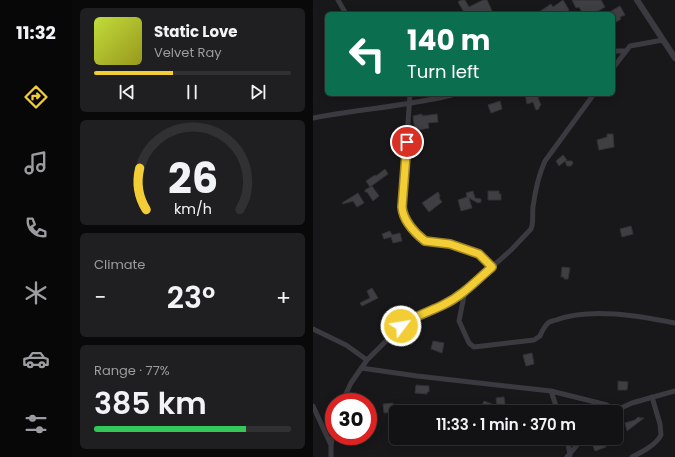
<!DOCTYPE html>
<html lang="en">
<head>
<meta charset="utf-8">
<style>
	body { margin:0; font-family:Poppins,sans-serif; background:#1f1f21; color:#f1f3f6; height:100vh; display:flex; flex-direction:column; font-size:15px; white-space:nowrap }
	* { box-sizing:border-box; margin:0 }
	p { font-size:13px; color:#9c9da0 }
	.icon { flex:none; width:22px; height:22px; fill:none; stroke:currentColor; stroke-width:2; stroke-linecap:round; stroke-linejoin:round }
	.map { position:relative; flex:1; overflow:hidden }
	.drawer { display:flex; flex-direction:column; gap:8px; padding:8px; background:#0a090a; width:241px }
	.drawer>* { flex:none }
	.banner { position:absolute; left:12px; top:12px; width:290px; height:84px; border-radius:6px; box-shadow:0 2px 10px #0003,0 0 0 1px #313133; background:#0b6e4f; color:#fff; overflow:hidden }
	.speed { position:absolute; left:12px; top:393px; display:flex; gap:8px; font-size:20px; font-weight:700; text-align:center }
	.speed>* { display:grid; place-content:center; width:52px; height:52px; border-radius:50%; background:#121113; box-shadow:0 2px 10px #0003,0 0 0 1px #313133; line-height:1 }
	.speed .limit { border:6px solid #d22; background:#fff; color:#111 }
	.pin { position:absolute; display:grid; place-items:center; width:34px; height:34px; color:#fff; margin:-17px; border:2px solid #fff; border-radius:50%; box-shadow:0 1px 4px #0007 }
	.me { position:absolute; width:44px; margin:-22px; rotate:59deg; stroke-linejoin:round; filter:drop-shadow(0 0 3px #0008) }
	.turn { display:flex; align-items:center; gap:14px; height:84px; padding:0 16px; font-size:18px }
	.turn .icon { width:52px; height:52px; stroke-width:2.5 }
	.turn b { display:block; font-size:28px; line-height:34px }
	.big { font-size:30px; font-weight:600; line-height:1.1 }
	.drawer .card { flex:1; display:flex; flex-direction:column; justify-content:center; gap:6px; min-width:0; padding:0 14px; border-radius:6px; background:#1f1f21 }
	.drawer .dial { align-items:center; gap:0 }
	.dial svg { height:104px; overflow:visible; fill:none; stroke:#313133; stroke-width:7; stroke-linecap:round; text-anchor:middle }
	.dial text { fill:#f1f3f6; stroke:none }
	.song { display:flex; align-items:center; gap:12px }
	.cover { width:48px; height:48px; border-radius:6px; background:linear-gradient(135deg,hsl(70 70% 55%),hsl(60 70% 35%)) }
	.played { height:4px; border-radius:2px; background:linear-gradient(90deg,#f3cd36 40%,#313133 40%) }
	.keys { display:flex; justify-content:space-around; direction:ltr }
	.heat { display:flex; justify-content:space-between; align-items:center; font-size:22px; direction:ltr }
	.charge { height:6px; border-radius:3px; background:linear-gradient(90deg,#34c759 77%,#313133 0) }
	.trip { position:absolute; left:76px; top:405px; width:234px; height:40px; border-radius:6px; background:#121113; box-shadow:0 2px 10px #0003,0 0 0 1px #313133; font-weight:600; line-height:40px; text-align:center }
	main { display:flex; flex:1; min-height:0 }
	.menu { display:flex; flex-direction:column; width:72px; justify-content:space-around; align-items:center; background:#070708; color:#9c9da0 }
	.menu .icon { width:28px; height:28px }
	.menu .current { color:#f3cd36 }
	.menu b { font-size:18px; color:#f1f3f6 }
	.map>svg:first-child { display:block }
	.building { fill:#3f3f43; stroke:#323135 }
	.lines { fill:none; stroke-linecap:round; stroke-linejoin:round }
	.minor { stroke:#3a3a40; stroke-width:5 }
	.tertiary { stroke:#3a3a40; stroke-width:6 }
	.route-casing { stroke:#9e8523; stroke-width:10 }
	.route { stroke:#f3cd36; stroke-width:7 }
</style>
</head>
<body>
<main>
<nav class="menu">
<b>11:32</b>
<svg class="icon current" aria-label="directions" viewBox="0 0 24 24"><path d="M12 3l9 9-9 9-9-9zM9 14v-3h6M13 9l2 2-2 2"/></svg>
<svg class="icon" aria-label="music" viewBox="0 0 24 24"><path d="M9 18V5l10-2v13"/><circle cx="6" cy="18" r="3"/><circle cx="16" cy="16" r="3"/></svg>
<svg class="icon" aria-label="phone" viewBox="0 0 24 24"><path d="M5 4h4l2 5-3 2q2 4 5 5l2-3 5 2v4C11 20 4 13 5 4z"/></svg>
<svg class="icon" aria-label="climate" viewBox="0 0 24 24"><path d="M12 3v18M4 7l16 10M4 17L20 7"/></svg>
<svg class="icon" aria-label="car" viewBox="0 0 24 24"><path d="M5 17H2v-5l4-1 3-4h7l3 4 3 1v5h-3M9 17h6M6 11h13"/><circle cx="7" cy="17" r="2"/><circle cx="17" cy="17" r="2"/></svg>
<svg class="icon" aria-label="filters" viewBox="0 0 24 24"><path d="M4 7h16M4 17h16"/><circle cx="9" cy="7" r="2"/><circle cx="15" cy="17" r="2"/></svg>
</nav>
<section class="drawer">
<div class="card">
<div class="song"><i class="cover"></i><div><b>Static Love</b><p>Velvet Ray</p></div></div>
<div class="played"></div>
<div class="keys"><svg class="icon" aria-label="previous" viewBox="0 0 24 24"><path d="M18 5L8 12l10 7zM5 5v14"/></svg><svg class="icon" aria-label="pause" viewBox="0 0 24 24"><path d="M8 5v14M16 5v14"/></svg><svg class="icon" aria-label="next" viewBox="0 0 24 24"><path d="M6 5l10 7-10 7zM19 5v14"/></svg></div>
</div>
<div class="card dial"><svg viewBox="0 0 100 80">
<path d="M14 69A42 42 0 1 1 86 69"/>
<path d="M14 69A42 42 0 0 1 9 37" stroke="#f3cd36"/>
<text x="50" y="56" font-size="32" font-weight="700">26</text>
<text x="50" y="72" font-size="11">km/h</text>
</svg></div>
<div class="card"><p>Climate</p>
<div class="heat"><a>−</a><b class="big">23°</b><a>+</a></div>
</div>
<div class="card"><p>Range · 77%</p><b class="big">385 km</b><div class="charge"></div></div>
</section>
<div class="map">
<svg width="362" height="457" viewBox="0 0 362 457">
	<rect width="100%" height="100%" fill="#181719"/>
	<!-- building -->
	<path class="building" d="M148 0H152L156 7 170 0H174L179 11 173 14H152L145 2Z
		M250 0 256 10 255 11 257 14H223L238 4 240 7Z
		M259 0H288L292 7 280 14H270L266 7 263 8Z
		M307 6 312 15 307 17 308 19 303 22 300 14H293Z
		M212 94H232L225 98 228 105 226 107V109L223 110 220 102 214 104Z
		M187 101 189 109 178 113 175 105Z
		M109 114V116L124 114 125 122 115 123 116 128 102 131 100 116Z
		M294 134H300L301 147 286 150 284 140 294 137Z
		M250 155 254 160 252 161H259L260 163 258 166H254L252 161 246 166 243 161Z
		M72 169 75 174 57 187 53 181 62 175 63 176Z
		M59 186 66 196 60 201 54 192H52V190Z
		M160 191 162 198 168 199V202L165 203 156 198 159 208 148 211 145 200 154 197 153 193Z
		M175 191H186V194H188V200H175Z
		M125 192 127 196 126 198 129 202 116 212 109 203Z
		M45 193 51 203 44 207 40 201 30 204 29 203Z
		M318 226 320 234 309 237 307 229Z
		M77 231 79 235 87 233 89 241 80 243 78 237 71 239 69 234Z
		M249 267 257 268 255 279H251V277H248Z
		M59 288 65 298 49 306 47 303 57 298 54 291Z
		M120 341 131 343 129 353 118 349Z
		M219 353 221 364 213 366 210 355Z
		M305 381 315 382 314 390H305Z
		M103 385 116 386V392H114V394L102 393Z
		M191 397 193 411 185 412 183 398Z
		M171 401 179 404 176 412H162L158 408 161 404 167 410Z
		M80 403 81 412 71 413 70 404Z
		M325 417 327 418H331L314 431 312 423 322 420Z
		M290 439 293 447 282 451 279 444Z"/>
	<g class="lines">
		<!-- minor -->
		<path class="minor" d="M25 0 33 14
			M300 51H312
			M300 68 317 46 350 40
			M97 94 89 207C90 220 102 233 112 241L137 244 166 254 179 267
			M117 94 121 99
			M0 118C47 109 96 106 143 94
			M152 291 146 321 156 343 161 347 221 340 227 336C229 331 231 327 235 323 237 321 240 321 243 320 277 307 327 316 362 323
			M0 329 33 345 54 360
			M48 368 104 376 238 391 294 405 302 410
			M238 391 245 412
			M29 402 38 383 54 360 88 326 105 315 130 305 152 291 198 250 218 229C221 222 219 214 220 207 222 192 226 174 232 161L281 94
			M0 406 18 445
			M299 412 319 403 362 391
			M254 438 257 455
			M18 457V445L21 429
			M254 457 270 438
			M319 457C329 452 343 445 348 435L347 424 339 397"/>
		<!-- tertiary -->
		<path class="tertiary" d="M324 0 362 58"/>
	</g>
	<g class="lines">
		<!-- route casing -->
		<g class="route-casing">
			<path id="route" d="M88 326C101 316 116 312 130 305 149 296 163 281 179 267L166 254 137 244 112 241C102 233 90 220 89 207L94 142"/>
		</g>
		<!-- route -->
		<use href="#route" class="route"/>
	</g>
</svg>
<div class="speed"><div class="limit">30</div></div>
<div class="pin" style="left:94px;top:142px;background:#d93025"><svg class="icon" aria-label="arrive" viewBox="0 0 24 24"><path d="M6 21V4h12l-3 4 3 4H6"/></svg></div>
<svg class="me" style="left:88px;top:326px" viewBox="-20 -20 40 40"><circle r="17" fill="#f3cd36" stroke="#fff" stroke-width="3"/><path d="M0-11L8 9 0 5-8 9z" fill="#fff"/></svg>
<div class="trip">11:33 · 1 min · 370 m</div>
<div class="banner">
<div class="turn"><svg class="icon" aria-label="left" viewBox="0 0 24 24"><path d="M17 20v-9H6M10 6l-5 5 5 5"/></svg><div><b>140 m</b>Turn left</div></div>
</div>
</div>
</main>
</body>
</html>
